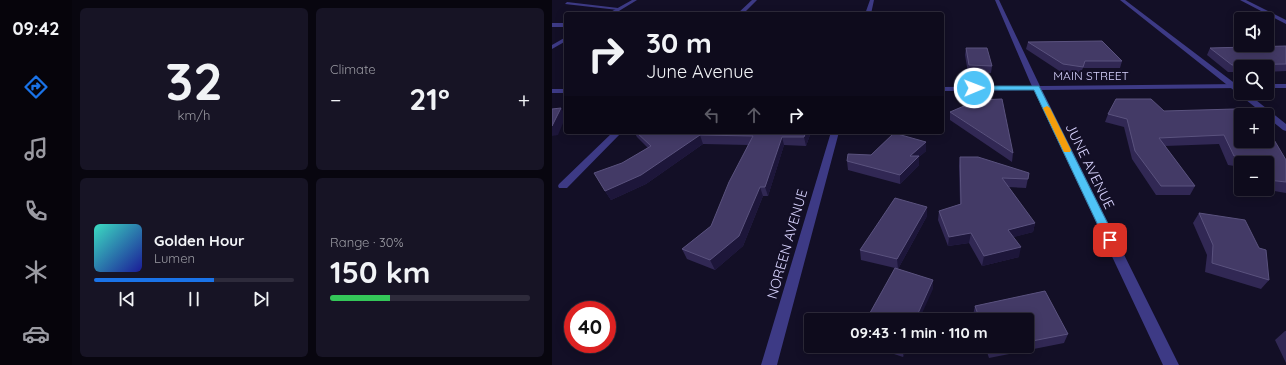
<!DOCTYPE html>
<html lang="en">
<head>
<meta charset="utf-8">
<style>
	body { margin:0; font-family:Quicksand,sans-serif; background:#171425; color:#f1f3f6; height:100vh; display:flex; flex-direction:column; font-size:15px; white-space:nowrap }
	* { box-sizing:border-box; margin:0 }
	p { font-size:13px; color:#9b9ba3 }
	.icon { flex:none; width:22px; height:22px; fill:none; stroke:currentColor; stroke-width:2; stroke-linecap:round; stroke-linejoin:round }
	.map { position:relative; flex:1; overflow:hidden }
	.details { display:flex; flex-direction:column; gap:8px; padding:8px; background:#08060f; width:480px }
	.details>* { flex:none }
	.banner { position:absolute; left:12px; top:12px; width:380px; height:122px; border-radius:4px; box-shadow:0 2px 10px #0003,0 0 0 1px #2e2b3b; background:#0e0b1c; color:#f1f3f6; overflow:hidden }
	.buttons { position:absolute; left:682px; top:12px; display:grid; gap:8px }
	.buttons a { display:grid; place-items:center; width:40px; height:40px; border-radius:4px; background:#0e0b1c; box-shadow:0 2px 10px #0003,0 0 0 1px #2e2b3b; font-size:20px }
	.speed { position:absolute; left:12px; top:301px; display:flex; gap:8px; font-size:20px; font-weight:700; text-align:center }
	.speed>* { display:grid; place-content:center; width:52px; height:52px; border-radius:50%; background:#0e0b1c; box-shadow:0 2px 10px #0003,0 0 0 1px #2e2b3b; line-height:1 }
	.speed .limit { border:6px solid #d22; background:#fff; color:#111 }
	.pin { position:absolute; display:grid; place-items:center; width:34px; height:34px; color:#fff; margin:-17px; border-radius:8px; box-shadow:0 2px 6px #0006 }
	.me { position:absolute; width:44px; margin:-22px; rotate:89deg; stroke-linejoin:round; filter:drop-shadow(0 0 3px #0008) }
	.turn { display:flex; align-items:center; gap:14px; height:84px; padding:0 16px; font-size:18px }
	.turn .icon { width:52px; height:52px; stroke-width:2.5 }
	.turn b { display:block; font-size:28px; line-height:34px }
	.lanes { display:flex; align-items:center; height:38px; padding:0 16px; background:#0003; justify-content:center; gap:20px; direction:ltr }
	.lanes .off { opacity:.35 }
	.big { font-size:30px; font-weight:800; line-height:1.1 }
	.details .tile { flex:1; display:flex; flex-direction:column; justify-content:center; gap:6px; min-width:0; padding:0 14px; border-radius:6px; background:#171425 }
	.details .dial { align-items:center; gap:0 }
	.dial b { font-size:52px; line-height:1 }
	.song { display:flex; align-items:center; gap:12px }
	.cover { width:48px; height:48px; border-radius:6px; background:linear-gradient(135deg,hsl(170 70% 55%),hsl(240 70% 35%)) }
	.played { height:4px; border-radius:2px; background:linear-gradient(90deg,#1a73e8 60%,#2e2b3b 60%) }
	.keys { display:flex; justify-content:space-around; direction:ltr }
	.heat { display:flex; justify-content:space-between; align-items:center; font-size:22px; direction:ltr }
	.charge { height:6px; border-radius:3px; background:linear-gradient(90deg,#34c759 30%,#2e2b3b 0) }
	.details .tiles { flex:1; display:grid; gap:8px; grid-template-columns:repeat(2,1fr) }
	.trip { position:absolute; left:252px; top:313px; width:230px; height:40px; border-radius:4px; background:#0e0b1c; box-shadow:0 2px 10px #0003,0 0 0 1px #2e2b3b; font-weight:800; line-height:40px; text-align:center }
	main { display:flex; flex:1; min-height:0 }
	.tabs { display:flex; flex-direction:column; width:72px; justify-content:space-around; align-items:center; background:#06040b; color:#9b9ba3 }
	.tabs .icon { width:28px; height:28px }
	.tabs .selected { color:#1a73e8 }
	.tabs b { font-size:18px; color:#f1f3f6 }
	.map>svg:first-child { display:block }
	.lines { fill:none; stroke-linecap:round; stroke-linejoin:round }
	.service { fill:#3d3a85; fill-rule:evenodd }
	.minor { fill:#3d3a85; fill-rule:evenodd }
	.tertiary { fill:#3d3a85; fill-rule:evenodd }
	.wall { fill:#312854 }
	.shaded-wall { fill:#1d163a }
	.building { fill:#433a66; stroke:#5a527e }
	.route { fill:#4fc3f7; stroke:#337fa1 }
	.slow { fill:#f59e0b }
	.labels { text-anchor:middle; stroke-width:4; stroke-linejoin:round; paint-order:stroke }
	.far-street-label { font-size:12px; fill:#d9d4ff; stroke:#130f26 }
	.street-label { font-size:14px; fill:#d9d4ff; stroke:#130f26 }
</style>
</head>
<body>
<main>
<nav class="tabs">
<b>09:42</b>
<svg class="icon selected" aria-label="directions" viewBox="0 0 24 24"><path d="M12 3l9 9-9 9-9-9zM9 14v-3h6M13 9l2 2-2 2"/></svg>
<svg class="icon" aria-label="music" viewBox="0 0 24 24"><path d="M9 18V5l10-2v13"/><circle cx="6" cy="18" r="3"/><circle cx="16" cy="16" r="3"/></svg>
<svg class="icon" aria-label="phone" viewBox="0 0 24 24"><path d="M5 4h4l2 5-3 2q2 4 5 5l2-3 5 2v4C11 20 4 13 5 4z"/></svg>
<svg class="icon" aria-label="climate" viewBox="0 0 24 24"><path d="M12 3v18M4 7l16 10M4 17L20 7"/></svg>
<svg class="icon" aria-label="car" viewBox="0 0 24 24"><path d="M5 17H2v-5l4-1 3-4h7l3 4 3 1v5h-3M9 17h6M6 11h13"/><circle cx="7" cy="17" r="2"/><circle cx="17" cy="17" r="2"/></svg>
</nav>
<section class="details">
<div class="tiles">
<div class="tile dial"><b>32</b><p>km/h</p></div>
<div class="tile"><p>Climate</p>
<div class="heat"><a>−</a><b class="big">21°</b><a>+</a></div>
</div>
<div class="tile">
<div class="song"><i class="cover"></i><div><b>Golden Hour</b><p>Lumen</p></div></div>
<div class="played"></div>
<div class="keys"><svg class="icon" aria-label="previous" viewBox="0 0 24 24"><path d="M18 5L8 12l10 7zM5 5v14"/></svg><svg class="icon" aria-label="pause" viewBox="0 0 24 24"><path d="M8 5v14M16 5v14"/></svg><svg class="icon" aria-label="next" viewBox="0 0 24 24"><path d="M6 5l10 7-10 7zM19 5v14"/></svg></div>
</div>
<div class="tile"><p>Range · 30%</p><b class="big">150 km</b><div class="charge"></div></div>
</div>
</section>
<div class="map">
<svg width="734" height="365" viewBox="0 0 734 365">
	<rect width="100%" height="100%" fill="#130f26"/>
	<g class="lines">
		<!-- service -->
		<path class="service" d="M15 2 66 8 68 9 66 10 13 4Z
			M0 23H14V27H0Z"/>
		<!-- minor -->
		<path class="minor" d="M200 0H205L191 14H185Z
			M318 0H322L319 14H313Z
			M443 0H447L486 82 627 365H611L478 82Z
			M568 0H573L689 88V93H695L734 124V131L731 130 715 117V115H713Z
			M688 0H694L734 20V24Z
			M61 132H70L15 188H7L6 186 7 184Z
			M279 132H287L225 365H209Z"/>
		<!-- tertiary -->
		<path class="tertiary" d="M80 0H85L62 14H55Z
			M14 37V41L0 49V45Z
			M689 84V88L390 91V87Z
			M715 84H734V88H715Z
			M0 89H14V93H0Z"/>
	</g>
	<!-- wall -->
	<path class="wall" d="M476 42 570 61 568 68H531L528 74 509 72 474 49Z
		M734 46V71L715 72V67H689V72H676L655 55 658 48Z
		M414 48 440 66 439 73H416L413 55Z
		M612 111 734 160V193L711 189H715V163H689V167L676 165 667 144 613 146 643 186 638 195H604L580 159 572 127 553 122 556 114Z
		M398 112 461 153 460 162 398 120Z
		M82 132H259L254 146 232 145 216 196H211L191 246 163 270 135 259 130 249 159 226 196 145 151 144 94 184 59 200 53 191 70 163 96 148 85 137Z
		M327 132H353L350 135 374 151 367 157V165L348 184 296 170 295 161 319 155 340 135Z
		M408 157 477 173 474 188 456 187 483 223 481 232 461 237 467 257 430 266 417 243 396 246 386 220 387 211 408 204 407 166Z
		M647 213 717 280 709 289 653 272 655 255 641 223Z
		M375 216 346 269 381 280V289L343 268 309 260 308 250Z
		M493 291 516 334 512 343 437 358 433 346H475V320H423L421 315 423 306Z
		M733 331H734V363L723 340Z
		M318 346H356L351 357Z"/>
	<!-- shaded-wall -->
	<path class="shaded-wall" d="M9 108 14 116 6 135 0 136V126Z
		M254 132H259L254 146 252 137Z
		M348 132H353L348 137Z
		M148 135 151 144 94 184 59 200 53 191Z
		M230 137 232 145 216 196 213 187Z
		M374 142V151L367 157V165L348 184V175L358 156Z
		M208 187 211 196 191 246 163 270 158 260Z
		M375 207V216L346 269 345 259Z
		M483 223 481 232 454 239 456 230Z
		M419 233 417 243 396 246 397 237Z
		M469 247 467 257 430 266 432 256Z
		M381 280V289L367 320H363Z
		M352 346H356L351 357V348Z"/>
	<!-- building -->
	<path class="building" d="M550 41 570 61H533L531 67 511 64 476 42Z
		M734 46V64L680 65 658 48Z
		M414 48H435L440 66 417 65Z
		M450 99 461 153 398 112 426 100Z
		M564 99H599L612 111 683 109 691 115H689V141H715V134L721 138 734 160V182L716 180 715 177V163H707L705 160 682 156 672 135 607 138 643 186H609L583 151 575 119 556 114Z
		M9 108 0 126V109Z
		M84 132H254L252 137H230L213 187H208L187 236 158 260 130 249 159 226 177 182 201 136 148 135 89 175 53 191 42 173 70 163 99 146Z
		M342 133 374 142 358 156H367L348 175 295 161 296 154 319 155Z
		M408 157H426L477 173 476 179 450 178 483 223 456 230 469 247 432 256 419 233 397 237 387 211 409 204Z
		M343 198 375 207 345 259 308 250Z
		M647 213 693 220 707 248 714 250 717 280 660 263 661 245Z
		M343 268 381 280 363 320H314Z
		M493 291 516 334 475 342V320H428L423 306Z
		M345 346H352L351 348Z
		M438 346H453L439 349Z"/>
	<!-- route -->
	<path class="route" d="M422 86H487L564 240 562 243H555L553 240 482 90H419L418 88Z"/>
	<!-- slow -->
	<path class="slow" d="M495 106 498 108 519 150 518 152H512L511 150 491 108Z"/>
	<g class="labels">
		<!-- far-street labels -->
		<g class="far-street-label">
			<text x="539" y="80">MAIN STREET</text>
		</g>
		<!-- street labels -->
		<g class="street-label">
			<text transform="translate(538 166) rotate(64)" y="5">JUNE AVENUE</text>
			<text transform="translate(235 244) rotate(-74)" y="5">NOREEN AVENUE</text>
		</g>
	</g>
</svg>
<div class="buttons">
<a><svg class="icon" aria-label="sound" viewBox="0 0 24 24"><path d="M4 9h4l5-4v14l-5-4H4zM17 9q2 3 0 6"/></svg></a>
<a><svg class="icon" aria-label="search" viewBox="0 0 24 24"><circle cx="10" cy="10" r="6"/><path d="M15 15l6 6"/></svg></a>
<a>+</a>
<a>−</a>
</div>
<div class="speed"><div class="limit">40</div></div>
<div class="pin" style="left:558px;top:240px;background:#d93025"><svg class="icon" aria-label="arrive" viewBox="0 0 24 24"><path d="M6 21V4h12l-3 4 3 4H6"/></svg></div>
<svg class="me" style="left:422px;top:88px" viewBox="-20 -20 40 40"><circle r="17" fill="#4fc3f7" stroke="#fff" stroke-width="3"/><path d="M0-11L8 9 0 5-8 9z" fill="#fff"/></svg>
<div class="trip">09:43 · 1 min · 110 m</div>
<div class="banner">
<div class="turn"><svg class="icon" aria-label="right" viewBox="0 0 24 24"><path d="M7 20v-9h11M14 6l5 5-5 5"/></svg><div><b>30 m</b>June Avenue</div></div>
<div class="lanes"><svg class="icon off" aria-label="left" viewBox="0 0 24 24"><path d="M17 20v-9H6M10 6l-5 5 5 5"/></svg><svg class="icon off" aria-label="ahead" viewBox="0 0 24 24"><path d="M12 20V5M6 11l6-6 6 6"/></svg><svg class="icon" aria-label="right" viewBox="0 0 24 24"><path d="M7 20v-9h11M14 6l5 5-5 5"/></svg></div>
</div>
</div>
</main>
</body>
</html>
